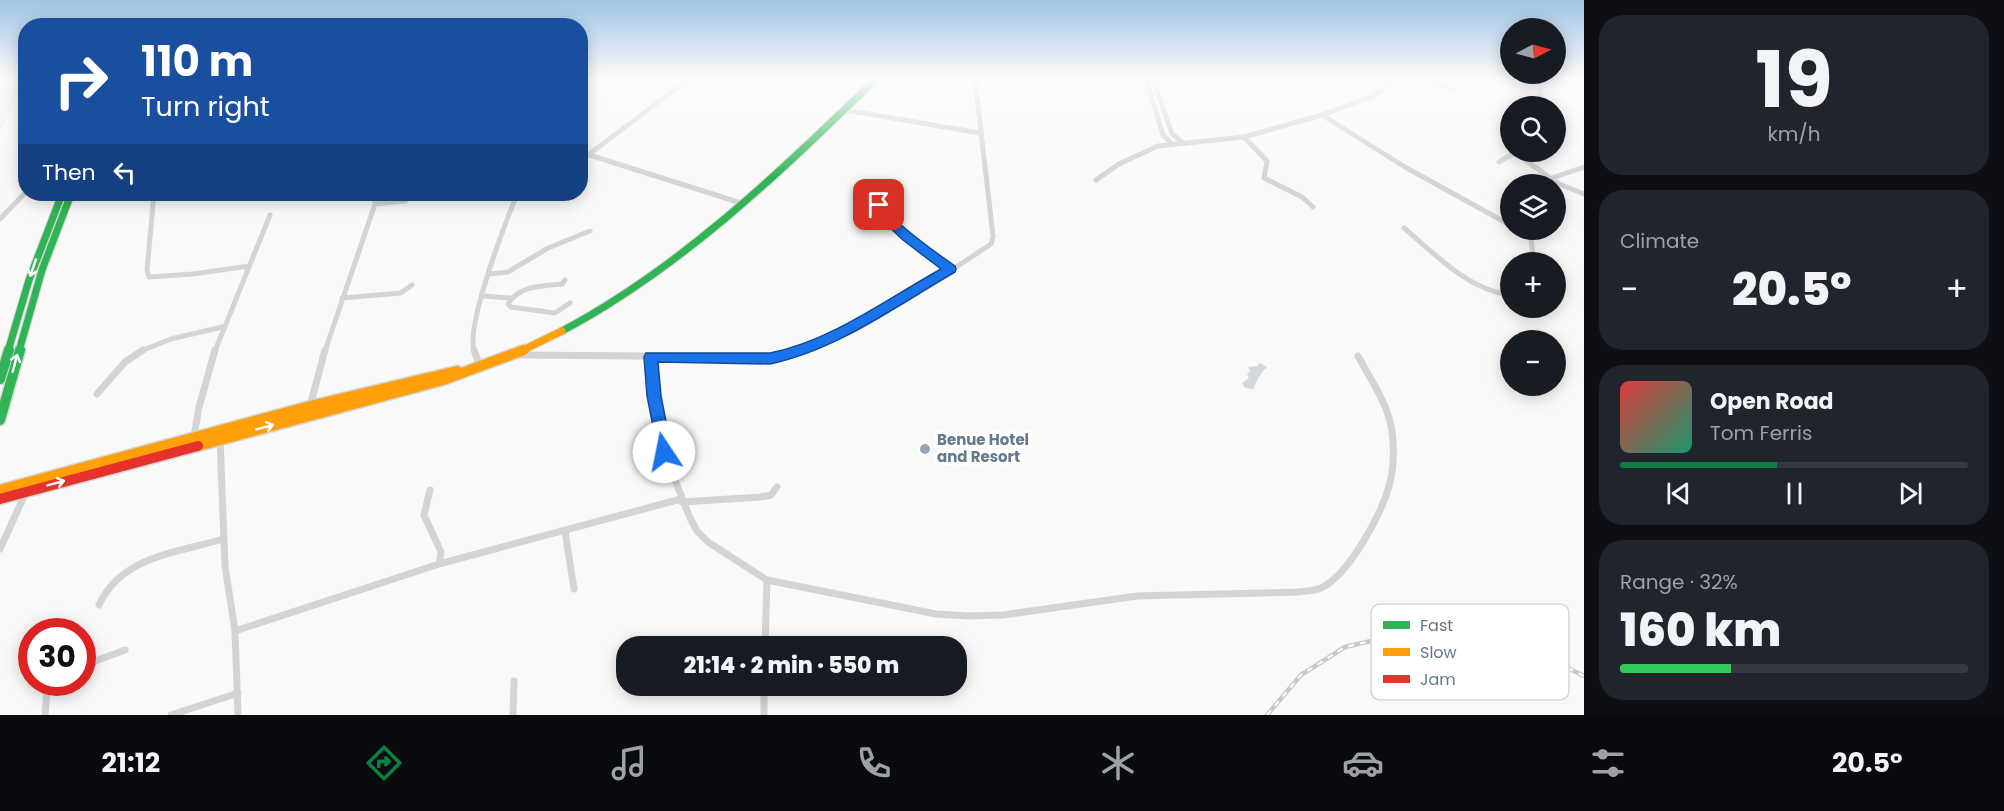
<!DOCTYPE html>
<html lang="en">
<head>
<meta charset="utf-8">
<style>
	body { margin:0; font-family:Poppins,sans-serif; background:#20242c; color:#f1f3f6; height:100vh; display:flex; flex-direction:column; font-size:22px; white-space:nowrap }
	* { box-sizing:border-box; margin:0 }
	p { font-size:20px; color:#9ea1a6 }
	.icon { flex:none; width:33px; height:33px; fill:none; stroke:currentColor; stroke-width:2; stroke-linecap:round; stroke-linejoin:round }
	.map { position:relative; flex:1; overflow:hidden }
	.panel { display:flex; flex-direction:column; gap:15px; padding:15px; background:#0d0f14; width:420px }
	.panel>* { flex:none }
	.top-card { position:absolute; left:18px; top:18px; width:570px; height:183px; border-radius:24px; box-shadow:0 3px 15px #0003; background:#1a4fa0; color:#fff; overflow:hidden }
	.needle { width:39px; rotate:84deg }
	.tools { position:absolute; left:1500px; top:18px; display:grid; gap:12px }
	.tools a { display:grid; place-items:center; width:66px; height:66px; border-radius:50%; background:#171b24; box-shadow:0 3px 15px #0003; font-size:30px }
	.speed { position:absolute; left:18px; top:618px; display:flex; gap:12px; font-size:30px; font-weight:700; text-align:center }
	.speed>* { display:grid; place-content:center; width:78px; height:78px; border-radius:50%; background:#171b24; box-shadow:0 3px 15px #0003; line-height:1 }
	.speed .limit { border:9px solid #d22; background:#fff; color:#111 }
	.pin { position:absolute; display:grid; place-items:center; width:51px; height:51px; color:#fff; margin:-26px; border-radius:12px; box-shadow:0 3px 9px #0006 }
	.me { position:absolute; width:66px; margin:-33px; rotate:349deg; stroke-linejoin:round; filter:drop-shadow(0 0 4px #0008) }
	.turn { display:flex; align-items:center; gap:21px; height:126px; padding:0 24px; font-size:27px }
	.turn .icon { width:78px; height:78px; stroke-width:2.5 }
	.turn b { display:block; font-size:42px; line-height:51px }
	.then { display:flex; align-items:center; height:57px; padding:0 24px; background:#0003; gap:12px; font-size:22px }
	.big { font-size:45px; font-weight:800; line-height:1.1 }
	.panel .widget { flex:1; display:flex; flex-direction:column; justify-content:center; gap:9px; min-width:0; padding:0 21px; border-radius:24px; background:#20242c }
	.panel .dial { align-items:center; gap:0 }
	.dial b { font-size:78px; line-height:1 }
	.song { display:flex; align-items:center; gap:18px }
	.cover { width:72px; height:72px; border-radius:9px; background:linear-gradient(135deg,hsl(0 70% 55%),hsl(160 70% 35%)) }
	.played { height:6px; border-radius:3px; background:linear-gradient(90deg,#0b8043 45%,#363941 45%) }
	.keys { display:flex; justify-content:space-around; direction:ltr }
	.heat { display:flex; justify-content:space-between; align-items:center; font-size:33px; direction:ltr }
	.charge { height:9px; border-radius:4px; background:linear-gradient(90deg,#34c759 32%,#363941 0) }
	.trip { position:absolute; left:616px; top:636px; width:351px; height:60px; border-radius:24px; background:#171b24; box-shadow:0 3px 15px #0003; font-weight:800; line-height:60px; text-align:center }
	.menu { display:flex; height:96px; justify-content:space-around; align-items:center; background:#090b0e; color:#9ea1a6 }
	.menu .icon { width:42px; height:42px }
	.menu .active { color:#0b8043 }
	.menu b { font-size:27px; color:#f1f3f6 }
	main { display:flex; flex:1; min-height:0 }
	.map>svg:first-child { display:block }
	.built { fill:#e9ebea }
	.water { fill:#d2dade }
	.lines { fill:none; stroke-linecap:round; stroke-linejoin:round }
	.fast-far1-casing { stroke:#d4d6d7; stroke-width:9 }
	.fast-casing { stroke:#d4d6d7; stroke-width:13 }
	.slow-far1-casing { stroke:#d4d6d7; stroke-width:9 }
	.slow-casing { stroke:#d4d6d7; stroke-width:13 }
	.jam-casing { stroke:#d4d6d7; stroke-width:13 }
	.street-far1 { stroke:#d3d4d4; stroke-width:5 }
	.street { stroke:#d3d4d4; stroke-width:7 }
	.fast-far1 { stroke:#30b455; stroke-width:7 }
	.fast { stroke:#30b455; stroke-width:10 }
	.slow-far1 { stroke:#ff9f0a; stroke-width:7 }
	.slow { stroke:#ff9f0a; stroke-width:10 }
	.jam { stroke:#e5322d; stroke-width:10 }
	.rail-casing { stroke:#c7c9ca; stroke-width:4.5 }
	.rail { stroke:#fff; stroke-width:2; stroke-dasharray:6; stroke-linecap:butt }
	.oneway { stroke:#fff }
	.route { fill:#1a73e8; stroke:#114b97; stroke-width:1.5 }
	.poi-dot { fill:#99a6b1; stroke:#fff; stroke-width:2 }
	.labels { text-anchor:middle; stroke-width:6; stroke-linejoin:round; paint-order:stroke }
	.poi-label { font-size:15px; font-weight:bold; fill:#65798b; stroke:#fff; text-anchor:start }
	.key { fill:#fff; stroke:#d1d7dc; stroke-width:1.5 }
	.key-label { font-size:16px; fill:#65798b }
</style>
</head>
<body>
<main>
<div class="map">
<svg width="1584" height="715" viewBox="0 0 1584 715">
	<rect width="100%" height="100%" fill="#f9f9f8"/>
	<!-- built -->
	<path class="built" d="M0 79 26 80 0 131Z"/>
	<!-- water -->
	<path class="water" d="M1260 363 1267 367C1261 373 1256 381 1254 389L1245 388 1242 383 1249 378 1247 374 1250 371 1248 367 1257 366Z"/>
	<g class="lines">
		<!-- fast-far1 casing -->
		<g class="fast-far1-casing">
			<path id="fast-far1" d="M562 331C681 268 780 172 876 79
				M8 351 29 280 62 194
				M19 351 42 270 71 194"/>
		</g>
		<!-- fast casing -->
		<g class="fast-casing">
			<path id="fast" d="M0 379 9 350
				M0 420 20 350"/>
		</g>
		<!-- slow-far1 casing -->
		<g class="slow-far1-casing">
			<path id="slow-far1" d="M521 351 562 331"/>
		</g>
		<!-- slow casing -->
		<g class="slow-casing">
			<path id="slow" d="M198 446 443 380 524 350
				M0 490 310 406 457 371"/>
		</g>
		<!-- jam casing -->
		<g class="jam-casing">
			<path id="jam" d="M0 499 198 446"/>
		</g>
		<!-- street-far1 -->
		<path class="street-far1" d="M1146 79 1163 135 1171 143
			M1153 79 1172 134 1182 142
			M1423 79 1452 89
			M1539 106 1541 79
			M845 110 980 133
			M1322 115 1405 167 1510 225
			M1244 137 1267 161 1264 178 1302 197 1313 207
			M580 152 741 203
			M1515 153 1559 184 1584 194
			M588 155 689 79
			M1499 162 1516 152
			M1552 178 1584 167
			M1096 180 1119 164 1158 146 1244 137 1322 115 1373 96 1386 87 1390 79
			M154 194 147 270 149 277 193 274 249 266
			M375 204 405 201 413 194
			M879 205C898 232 924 249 950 269
			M0 219 26 192
			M1404 228C1435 254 1468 290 1510 295
			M1518 230 1529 235
			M1530 230 1533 255 1530 262
			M489 274 508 272 548 248 590 231
			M565 280 562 284C542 286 520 285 508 304L511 307 555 313 570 303
			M483 296 511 298
			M342 298 401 293 412 285
			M141 351 171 339 222 327
			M215 351 270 215
			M325 351 375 204V194
			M474 351C466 324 505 224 517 194
			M794 351C860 330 933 283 991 244L993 236 975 79"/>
		<!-- street -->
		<path class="street" d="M474 350 480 366
			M517 355 777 357 799 350
			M651 357 654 396 664 452 690 518 697 531 708 542 767 580 936 614 969 616 1003 615 1137 596 1298 592C1306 591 1314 591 1321 588 1349 575 1383 512 1390 482 1394 466 1394 447 1392 431 1388 404 1371 380 1358 356
			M97 394 125 362 143 350
			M310 406 325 350
			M194 436 199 407 215 350
			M220 439 225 566 235 631 238 715
			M430 490 424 515 441 552 439 564
			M682 502 760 497 771 495 777 487
			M565 531 574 589
			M0 549 26 492
			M99 605C121 556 177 553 223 539
			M235 631 439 564 681 499
			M765 646 767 580
			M82 666 125 650
			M764 686V715
			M45 715 47 692 51 682
			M171 715 238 693
			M513 715 514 681"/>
		<!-- fast-far1 -->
		<use href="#fast-far1" class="fast-far1"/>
		<!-- fast -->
		<use href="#fast" class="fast"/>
		<!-- slow-far1 -->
		<use href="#slow-far1" class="slow-far1"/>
		<!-- slow -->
		<use href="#slow" class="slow"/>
		<!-- jam -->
		<use href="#jam" class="jam"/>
		<!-- rail casing -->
		<g class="rail-casing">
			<path id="rail" d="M0 92 6 79
				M1267 715 1301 675 1345 647 1419 630 1491 637 1552 660 1584 676"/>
		</g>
		<!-- rail -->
		<use href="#rail" class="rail"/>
	</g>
	<!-- one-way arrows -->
	<defs><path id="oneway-shaft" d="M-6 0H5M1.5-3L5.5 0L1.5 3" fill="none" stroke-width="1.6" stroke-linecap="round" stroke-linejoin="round" transform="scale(1.5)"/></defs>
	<g class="oneway">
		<use href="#oneway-shaft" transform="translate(33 268) rotate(109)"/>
		<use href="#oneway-shaft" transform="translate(15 363) rotate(-75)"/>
		<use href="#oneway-shaft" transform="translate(265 427) rotate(-15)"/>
		<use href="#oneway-shaft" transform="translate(56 483) rotate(-15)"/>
	</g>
	<!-- sky -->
	<linearGradient id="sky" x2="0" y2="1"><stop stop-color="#9fc3e4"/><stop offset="0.44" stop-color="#fcfcfc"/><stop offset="1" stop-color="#fcfcfc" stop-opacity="0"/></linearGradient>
	<rect width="1584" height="179" fill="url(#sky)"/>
	<!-- route -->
	<path class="route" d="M879 201C888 204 892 215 898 222 915 238 935 252 955 266L956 269 955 272C896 306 837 350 770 364L658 362 661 396 672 452 670 457 664 459 659 457 647 396 644 357 646 353H770C831 341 887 299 941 269L903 240 887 225 874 205Z"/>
	<!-- markers -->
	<circle class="poi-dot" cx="925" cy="449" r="6"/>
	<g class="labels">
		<!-- poi labels -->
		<g class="poi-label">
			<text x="937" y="445">Benue Hotel<tspan x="937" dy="17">and Resort</tspan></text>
		</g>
	</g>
	<!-- legend -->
	<rect x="1371" y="604" width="198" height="96" rx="9" class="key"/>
	<rect x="1383" y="621" width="27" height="8" fill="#30b455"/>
	<rect x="1383" y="648" width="27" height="8" fill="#ff9f0a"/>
	<rect x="1383" y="675" width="27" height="8" fill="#e5322d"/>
	<g class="key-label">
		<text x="1420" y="631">Fast</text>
		<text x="1420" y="658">Slow</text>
		<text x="1420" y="685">Jam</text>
	</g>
</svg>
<div class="tools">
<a><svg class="needle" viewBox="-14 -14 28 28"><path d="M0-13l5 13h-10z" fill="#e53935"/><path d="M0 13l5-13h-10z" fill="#9ea1a6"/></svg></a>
<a><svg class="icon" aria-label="search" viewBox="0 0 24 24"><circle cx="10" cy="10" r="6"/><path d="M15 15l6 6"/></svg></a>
<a><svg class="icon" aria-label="layers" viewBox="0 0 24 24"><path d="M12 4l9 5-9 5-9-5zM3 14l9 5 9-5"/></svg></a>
<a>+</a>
<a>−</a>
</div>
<div class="speed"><div class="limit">30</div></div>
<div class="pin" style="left:879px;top:205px;background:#d93025"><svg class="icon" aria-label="arrive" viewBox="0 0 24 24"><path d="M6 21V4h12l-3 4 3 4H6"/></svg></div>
<svg class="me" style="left:664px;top:452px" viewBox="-20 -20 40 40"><circle r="19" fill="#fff"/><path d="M0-13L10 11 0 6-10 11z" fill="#1a73e8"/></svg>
<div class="trip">21:14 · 2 min · 550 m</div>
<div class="top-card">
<div class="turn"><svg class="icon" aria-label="right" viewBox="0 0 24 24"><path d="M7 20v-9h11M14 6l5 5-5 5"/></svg><div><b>110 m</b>Turn right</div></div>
<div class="then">Then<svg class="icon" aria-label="left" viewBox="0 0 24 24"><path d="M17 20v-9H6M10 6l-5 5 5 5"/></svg></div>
</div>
</div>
<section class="panel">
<div class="widget dial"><b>19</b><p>km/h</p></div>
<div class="widget"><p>Climate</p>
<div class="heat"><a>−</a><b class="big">20.5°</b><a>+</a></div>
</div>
<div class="widget">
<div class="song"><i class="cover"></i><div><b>Open Road</b><p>Tom Ferris</p></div></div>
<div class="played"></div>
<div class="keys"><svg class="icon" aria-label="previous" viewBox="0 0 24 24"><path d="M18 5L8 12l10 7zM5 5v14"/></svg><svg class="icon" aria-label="pause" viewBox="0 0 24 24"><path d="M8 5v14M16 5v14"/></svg><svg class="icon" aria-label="next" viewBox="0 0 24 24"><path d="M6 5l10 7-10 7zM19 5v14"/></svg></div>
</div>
<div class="widget"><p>Range · 32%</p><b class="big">160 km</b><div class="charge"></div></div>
</section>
</main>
<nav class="menu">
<b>21:12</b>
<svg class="icon active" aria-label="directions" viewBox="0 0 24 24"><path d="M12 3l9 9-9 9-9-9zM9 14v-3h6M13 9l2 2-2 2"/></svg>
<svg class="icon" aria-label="music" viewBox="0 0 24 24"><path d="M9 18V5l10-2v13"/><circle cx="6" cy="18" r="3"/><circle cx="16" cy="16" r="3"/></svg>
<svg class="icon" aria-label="phone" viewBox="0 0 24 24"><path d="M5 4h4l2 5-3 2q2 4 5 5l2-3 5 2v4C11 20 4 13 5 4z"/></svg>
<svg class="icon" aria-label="climate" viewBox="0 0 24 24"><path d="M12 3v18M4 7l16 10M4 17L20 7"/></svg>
<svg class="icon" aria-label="car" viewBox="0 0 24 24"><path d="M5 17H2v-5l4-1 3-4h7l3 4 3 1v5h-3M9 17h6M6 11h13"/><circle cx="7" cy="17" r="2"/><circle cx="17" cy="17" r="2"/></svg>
<svg class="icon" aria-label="filters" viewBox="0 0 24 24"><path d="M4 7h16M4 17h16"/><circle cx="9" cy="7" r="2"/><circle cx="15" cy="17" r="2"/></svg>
<b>20.5°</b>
</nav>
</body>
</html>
